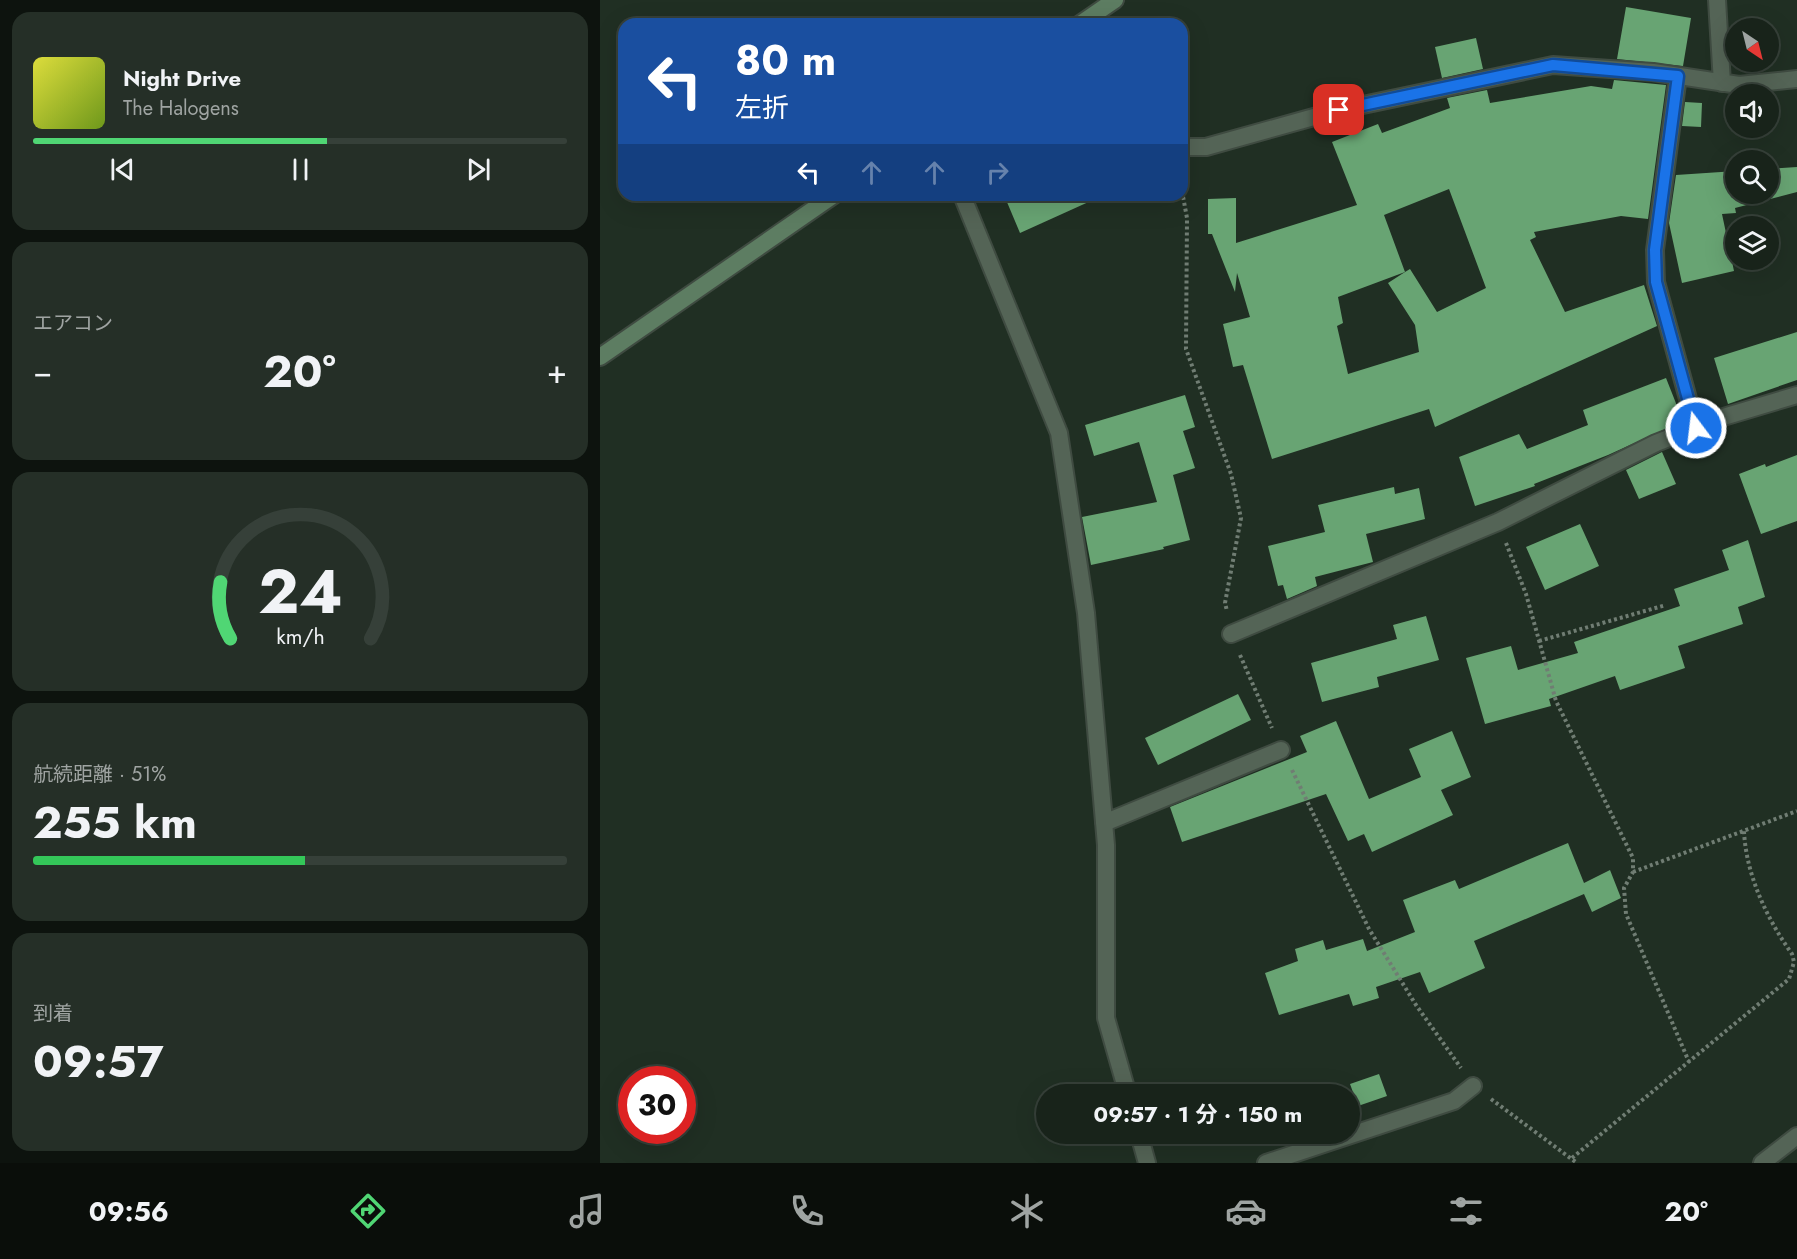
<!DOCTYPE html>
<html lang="ja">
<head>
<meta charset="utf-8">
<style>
	body { margin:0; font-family:Jost,"Noto Sans JP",sans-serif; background:#252f27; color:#f1f3f6; height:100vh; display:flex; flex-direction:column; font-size:22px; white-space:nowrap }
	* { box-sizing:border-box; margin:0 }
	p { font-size:20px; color:#9fa4a2 }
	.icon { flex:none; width:33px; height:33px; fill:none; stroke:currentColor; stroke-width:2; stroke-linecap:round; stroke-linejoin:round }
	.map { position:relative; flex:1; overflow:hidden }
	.details { display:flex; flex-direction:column; gap:12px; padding:12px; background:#0d130e; width:600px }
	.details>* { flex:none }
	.guide { position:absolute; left:18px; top:18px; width:570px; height:183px; border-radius:18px; box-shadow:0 6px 24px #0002,0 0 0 2px #364039; background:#1a4fa0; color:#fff; overflow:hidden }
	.needle { width:39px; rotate:145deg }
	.tools { position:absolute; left:1125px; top:18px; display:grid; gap:12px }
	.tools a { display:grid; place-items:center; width:54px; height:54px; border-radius:50%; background:#18231a; box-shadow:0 6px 24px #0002,0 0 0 2px #364039; font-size:30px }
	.speed { position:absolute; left:18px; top:1066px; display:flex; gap:12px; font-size:30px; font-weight:700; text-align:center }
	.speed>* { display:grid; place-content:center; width:78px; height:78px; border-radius:50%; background:#18231a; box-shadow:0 6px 24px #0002,0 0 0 2px #364039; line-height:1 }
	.speed .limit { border:9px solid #d22; background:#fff; color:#111 }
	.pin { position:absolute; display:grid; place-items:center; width:51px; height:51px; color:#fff; margin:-26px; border-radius:12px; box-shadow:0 3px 9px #0006 }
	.me { position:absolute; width:66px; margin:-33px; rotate:345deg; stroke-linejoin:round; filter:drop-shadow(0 0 4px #0008) }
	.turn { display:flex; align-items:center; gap:21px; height:126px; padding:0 18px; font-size:27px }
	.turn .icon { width:78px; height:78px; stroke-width:2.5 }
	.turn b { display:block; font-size:42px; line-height:51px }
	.lanes { display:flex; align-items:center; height:57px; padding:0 18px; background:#0003; justify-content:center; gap:30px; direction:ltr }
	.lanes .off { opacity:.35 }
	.big { font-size:45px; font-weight:700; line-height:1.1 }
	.details .card { flex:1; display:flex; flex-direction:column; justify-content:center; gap:9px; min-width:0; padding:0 21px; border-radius:18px; background:#252f27 }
	.details .dial { align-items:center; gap:0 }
	.dial svg { height:156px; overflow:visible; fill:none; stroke:#364039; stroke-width:7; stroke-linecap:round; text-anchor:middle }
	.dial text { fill:#f1f3f6; stroke:none }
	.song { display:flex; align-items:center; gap:18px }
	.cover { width:72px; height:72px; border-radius:9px; background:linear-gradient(135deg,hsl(60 70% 55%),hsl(80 70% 35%)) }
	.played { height:6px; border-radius:3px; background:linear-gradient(90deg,#50d674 55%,#364039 55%) }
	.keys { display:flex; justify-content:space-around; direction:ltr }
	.heat { display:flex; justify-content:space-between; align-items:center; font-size:33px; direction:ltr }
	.charge { height:9px; border-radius:4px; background:linear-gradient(90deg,#34c759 51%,#364039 0) }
	.trip { position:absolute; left:436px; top:1084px; width:324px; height:60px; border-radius:30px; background:#18231a; box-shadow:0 6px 24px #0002,0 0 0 2px #364039; font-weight:700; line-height:60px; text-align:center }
	.tab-bar { display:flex; height:96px; justify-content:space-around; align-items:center; background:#0a0e0a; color:#9fa4a2 }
	.tab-bar .icon { width:42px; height:42px }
	.tab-bar .selected { color:#50d674 }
	.tab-bar b { font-size:27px; color:#f1f3f6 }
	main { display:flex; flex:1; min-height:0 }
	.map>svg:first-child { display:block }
	.building { fill:#68a473; fill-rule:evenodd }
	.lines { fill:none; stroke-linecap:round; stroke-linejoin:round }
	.minor-casing { stroke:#3f4b41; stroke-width:20 }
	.secondary-casing { stroke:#3f4b41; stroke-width:20 }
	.path { stroke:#707d73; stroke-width:4; stroke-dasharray:3 3; stroke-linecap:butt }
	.minor { stroke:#546456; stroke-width:16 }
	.secondary { stroke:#5d7d62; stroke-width:16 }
	.route-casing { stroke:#114b97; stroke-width:15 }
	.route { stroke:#1a73e8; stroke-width:10 }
</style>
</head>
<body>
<main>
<section class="details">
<div class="card">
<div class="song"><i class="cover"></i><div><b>Night Drive</b><p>The Halogens</p></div></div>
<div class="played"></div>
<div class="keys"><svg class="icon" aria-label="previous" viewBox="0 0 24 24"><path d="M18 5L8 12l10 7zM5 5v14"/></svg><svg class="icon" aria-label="pause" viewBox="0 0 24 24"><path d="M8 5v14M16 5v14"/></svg><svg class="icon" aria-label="next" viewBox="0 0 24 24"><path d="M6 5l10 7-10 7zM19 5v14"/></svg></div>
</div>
<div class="card"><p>エアコン</p>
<div class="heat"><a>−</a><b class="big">20°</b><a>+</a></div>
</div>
<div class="card dial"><svg viewBox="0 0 100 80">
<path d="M14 69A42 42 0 1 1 86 69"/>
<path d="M14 69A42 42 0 0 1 9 40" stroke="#50d674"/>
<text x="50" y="56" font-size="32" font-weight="700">24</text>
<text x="50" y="72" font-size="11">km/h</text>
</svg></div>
<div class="card"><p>航続距離 · 51%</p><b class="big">255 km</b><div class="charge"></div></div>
<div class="card"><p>到着</p><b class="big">09:57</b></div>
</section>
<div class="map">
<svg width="1197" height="1163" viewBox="0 0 1197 1163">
	<rect width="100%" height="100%" fill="#202f23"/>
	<!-- building -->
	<path class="building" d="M1026 7 1091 18 1083 66 1017 59Z
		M876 38 883 69 842 78 835 47Z
		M1014 80 1066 85 1048 219 1021 216 934 232 936 237 930 240 965 312 1044 285 1057 326 835 427 829 409 672 459 643 365 633 367 623 324 650 317 637 273 635 292 612 234H608V199L636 198V243L757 205 732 142 778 124 782 133 850 108 847 98 887 90 890 103 991 86 1012 89ZM849 189 886 288 837 312 810 269 805 272 784 215ZM805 272 788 283 815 325 819 352 748 374 737 326 743 323 738 297Z
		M1085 102 1102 103 1101 127 1082 126Z
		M1197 167V192L1135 208 1136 213 1122 214 1134 271 1082 283 1069 223 1076 175 1136 171V194H1168V169Z
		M404 195H504L420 233Z
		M1197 332V380L1128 404 1114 358Z
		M1066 378 1083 421 1008 455 934 484 935 486 875 506 859 457 919 434 927 449 988 425 983 410Z
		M585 395 595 427 583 431 595 468 573 475 590 540 563 547 564 549 491 565 482 517 557 502 539 442 494 456 485 425Z
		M1062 452 1076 484 1039 499 1026 470Z
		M1197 455V521L1161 534 1139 474 1165 464 1166 467Z
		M794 487 795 494 819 488 825 519 766 534 773 562 715 577 717 586 687 599 683 585 678 586 668 546 725 532 718 505Z
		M980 524 999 566 945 590 926 547Z
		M1148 540 1165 597 1138 607 1143 624 1078 646 1085 668 1020 690 1015 676 949 699 951 706 885 724 866 658 911 646 918 670 978 653 974 642 1080 606 1074 589 1129 570 1122 550Z
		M826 616 839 660 777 677 779 687 722 702 711 663 797 639 793 625Z
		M638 694 651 720 558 765 545 738Z
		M736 721 769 799 821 777 809 749 852 731 871 777 841 790 853 815 772 852 764 834 748 841 726 794 582 842 570 807 707 752 700 736Z
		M968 843 984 883 1010 870 1021 898 992 912 984 894 874 941 885 968 829 993 820 972 776 987 779 998 753 1006 749 994 679 1015 665 973 698 961 695 949 723 940 726 950 763 939 767 951 815 932 803 900 855 880 859 889Z
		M779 1074 787 1096 758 1106 750 1084Z"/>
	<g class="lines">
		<!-- minor casing -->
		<g class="minor-casing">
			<path id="minor" d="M1117 0 1122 83
				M1078 76 1055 250 1056 282 1096 428
				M582 147H606L739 110 953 65 1053 72 1139 85 1197 79
				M362 195 459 433 486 613 506 845V1018L528 1095
				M631 634 898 522 1056 443 1120 418 1197 395
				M504 823 681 750
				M539 1134 547 1163
				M666 1163 854 1101 873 1086
				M1162 1163 1197 1136"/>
		</g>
		<!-- secondary casing -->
		<g class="secondary-casing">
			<path id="secondary" d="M480 24 515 0
				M0 357 234 195"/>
		</g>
		<!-- path -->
		<path class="path" d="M582 191 587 218 586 349 631 474 641 518 625 603 627 611
			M906 543 926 594 956 701 1033 858V872L1024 888 1026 914 1089 1062
			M939 641 1066 605
			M640 655 672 728
			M692 770 769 929 816 1005 861 1068
			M1033 872 1197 811
			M891 1099 977 1163
			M972 1158 1189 979 1194 962 1192 954C1167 919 1146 875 1144 831"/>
		<!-- minor -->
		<use href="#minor" class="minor"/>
		<!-- secondary -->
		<use href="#secondary" class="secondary"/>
	</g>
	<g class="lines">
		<!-- route casing -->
		<g class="route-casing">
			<path id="route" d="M739 110 953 65 1078 76 1055 250 1056 282 1096 428"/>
		</g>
		<!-- route -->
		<use href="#route" class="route"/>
	</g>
</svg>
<div class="tools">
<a><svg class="needle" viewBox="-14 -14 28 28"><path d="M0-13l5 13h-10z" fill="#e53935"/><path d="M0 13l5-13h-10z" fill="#9fa4a2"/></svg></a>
<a><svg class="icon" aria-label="sound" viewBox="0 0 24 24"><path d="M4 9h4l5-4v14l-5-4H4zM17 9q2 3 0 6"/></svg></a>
<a><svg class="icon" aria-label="search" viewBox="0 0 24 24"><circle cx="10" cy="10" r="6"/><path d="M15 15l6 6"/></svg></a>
<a><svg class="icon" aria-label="layers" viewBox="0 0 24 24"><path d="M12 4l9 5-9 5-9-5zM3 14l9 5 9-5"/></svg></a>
</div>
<div class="speed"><div class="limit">30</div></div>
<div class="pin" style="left:739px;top:110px;background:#d93025"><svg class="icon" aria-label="arrive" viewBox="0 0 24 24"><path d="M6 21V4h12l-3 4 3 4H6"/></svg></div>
<svg class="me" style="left:1096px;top:428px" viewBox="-20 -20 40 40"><circle r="17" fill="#1a73e8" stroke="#fff" stroke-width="3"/><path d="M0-11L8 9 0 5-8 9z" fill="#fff"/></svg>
<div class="trip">09:57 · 1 分 · 150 m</div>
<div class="guide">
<div class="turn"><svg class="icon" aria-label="left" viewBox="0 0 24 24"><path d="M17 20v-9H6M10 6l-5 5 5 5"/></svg><div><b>80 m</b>左折</div></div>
<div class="lanes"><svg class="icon" aria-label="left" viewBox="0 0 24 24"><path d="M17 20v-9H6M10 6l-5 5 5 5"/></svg><svg class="icon off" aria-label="ahead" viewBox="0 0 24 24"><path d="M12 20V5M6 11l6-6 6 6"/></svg><svg class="icon off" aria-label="ahead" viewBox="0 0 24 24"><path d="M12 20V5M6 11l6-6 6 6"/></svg><svg class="icon off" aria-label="right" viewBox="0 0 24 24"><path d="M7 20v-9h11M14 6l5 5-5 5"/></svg></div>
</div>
</div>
</main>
<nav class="tab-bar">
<b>09:56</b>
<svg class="icon selected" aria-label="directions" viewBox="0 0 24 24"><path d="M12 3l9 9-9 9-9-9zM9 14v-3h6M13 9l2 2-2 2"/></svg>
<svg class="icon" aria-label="music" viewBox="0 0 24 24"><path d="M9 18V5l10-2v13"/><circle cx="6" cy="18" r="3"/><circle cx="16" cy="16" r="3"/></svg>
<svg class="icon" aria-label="phone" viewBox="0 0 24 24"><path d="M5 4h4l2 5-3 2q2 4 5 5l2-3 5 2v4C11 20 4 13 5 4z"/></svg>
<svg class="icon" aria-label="climate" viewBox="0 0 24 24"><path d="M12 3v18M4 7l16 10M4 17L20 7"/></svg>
<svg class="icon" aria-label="car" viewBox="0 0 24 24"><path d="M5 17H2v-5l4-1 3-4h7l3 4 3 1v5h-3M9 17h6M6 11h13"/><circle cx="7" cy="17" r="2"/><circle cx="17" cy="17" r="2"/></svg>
<svg class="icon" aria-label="filters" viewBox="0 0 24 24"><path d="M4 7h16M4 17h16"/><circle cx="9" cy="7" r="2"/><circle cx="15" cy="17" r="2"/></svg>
<b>20°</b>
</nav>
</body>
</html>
